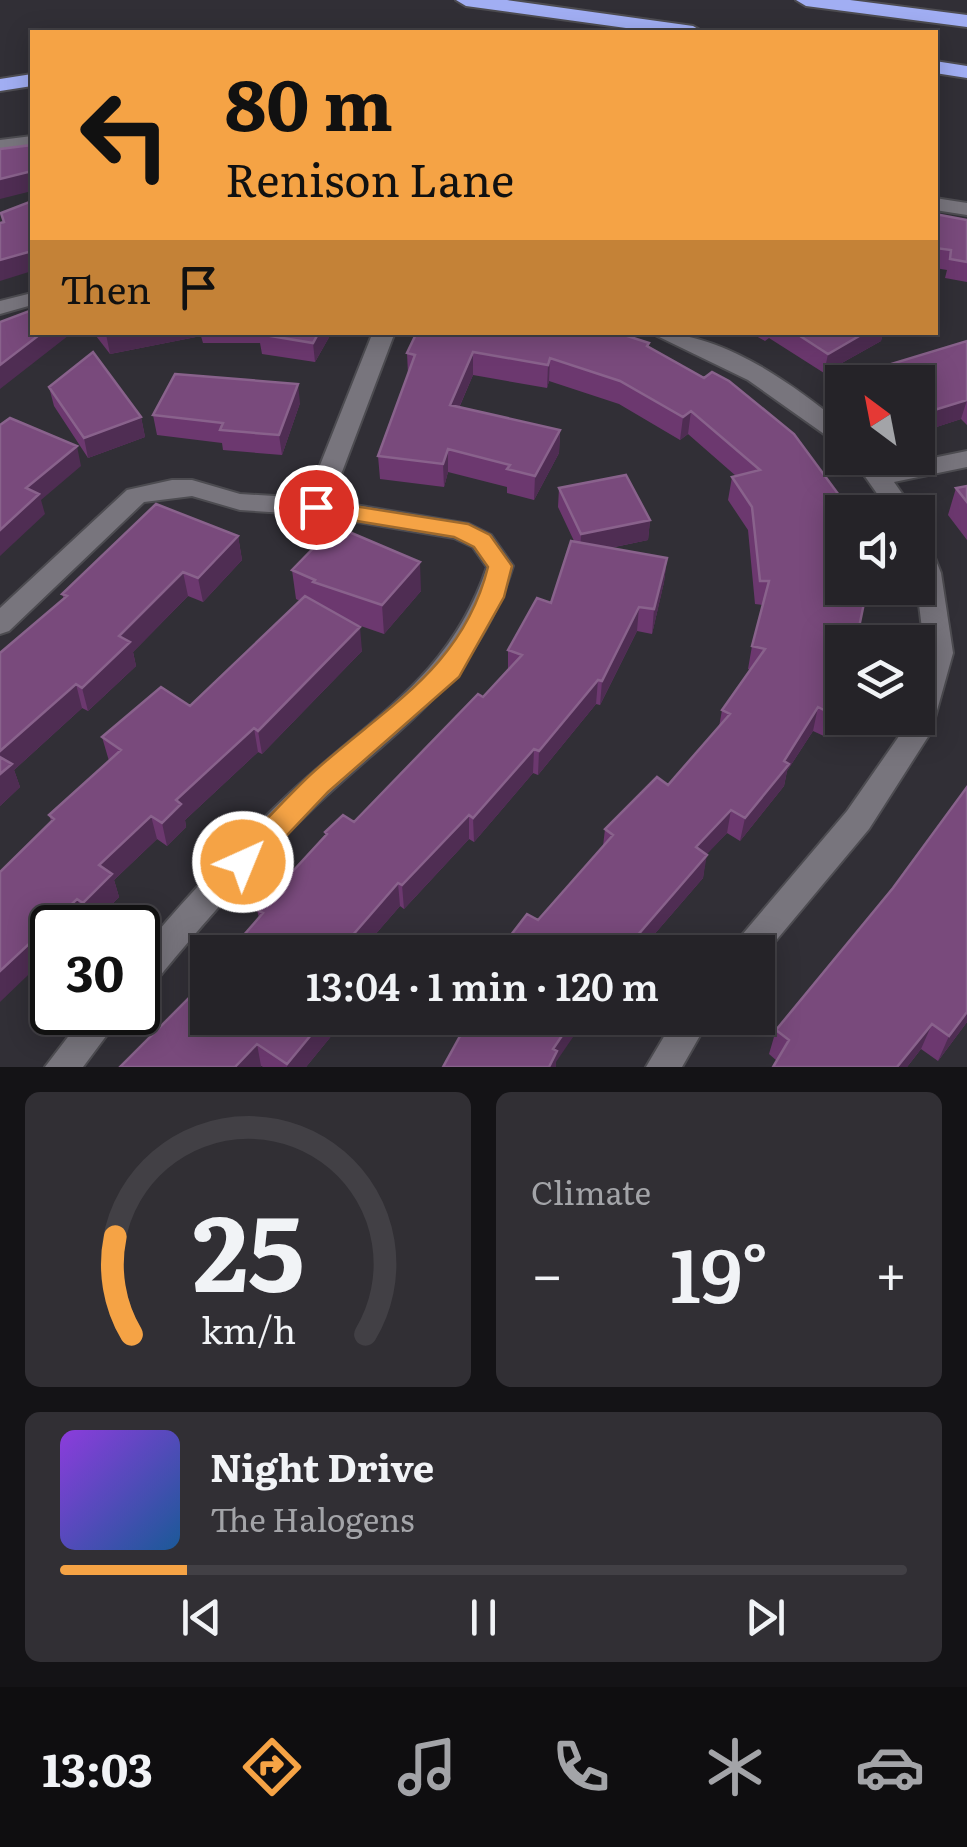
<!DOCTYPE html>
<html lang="en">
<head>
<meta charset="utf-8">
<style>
	body { margin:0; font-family:Literata,serif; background:#312f34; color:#f1f3f6; height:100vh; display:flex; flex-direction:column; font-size:38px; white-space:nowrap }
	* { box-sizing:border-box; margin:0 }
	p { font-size:32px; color:#a3a4a8 }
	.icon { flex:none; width:55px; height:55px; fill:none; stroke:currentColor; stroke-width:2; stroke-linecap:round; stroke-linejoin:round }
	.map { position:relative; height:1067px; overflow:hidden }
	.panel { display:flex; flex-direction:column; gap:25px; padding:25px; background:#141316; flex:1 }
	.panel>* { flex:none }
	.hud { position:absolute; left:30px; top:30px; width:908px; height:305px; border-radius:0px; box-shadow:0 5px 25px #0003,0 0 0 2px #424045; background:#f5a345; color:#111; overflow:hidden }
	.needle { width:65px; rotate:328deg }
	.controls { position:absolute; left:825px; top:365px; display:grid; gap:20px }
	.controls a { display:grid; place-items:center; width:110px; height:110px; border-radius:0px; background:#252328; box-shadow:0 5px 25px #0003,0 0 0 2px #424045; font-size:50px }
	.speed { position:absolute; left:30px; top:905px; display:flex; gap:20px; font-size:50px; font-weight:700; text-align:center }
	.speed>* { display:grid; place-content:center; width:130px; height:130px; border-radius:50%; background:#252328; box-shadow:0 5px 25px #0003,0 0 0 2px #424045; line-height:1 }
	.speed .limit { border:5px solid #111; border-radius:15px; background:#fff; color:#111 }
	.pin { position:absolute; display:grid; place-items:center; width:85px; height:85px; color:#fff; margin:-42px; border:5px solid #fff; border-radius:50%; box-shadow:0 2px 10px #0007 }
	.me { position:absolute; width:110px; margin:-55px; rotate:44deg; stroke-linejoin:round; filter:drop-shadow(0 0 8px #0008) }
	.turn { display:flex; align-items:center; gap:35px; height:210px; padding:0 30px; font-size:45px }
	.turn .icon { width:130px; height:130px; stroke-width:2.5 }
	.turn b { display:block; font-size:70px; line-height:85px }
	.then { display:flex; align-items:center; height:95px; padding:0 30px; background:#0003; gap:20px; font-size:38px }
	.big { font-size:75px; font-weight:600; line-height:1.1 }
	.panel .card { flex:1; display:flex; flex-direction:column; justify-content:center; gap:15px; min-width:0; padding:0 35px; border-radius:15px; background:#312f34 }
	.panel .dial { align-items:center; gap:0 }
	.dial svg { height:260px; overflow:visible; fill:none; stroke:#424045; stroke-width:7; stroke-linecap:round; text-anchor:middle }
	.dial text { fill:#f1f3f6; stroke:none }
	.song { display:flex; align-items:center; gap:30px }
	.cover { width:120px; height:120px; border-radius:15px; background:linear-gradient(135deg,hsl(270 70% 55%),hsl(210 70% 35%)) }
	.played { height:10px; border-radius:5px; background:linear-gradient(90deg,#f5a345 15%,#424045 15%) }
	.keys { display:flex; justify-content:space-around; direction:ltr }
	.heat { display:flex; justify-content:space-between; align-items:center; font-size:55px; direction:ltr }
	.panel .tiles { flex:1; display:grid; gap:25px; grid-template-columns:1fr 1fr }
	.card:last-child { grid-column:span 2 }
	.trip { position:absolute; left:190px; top:935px; width:585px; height:100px; border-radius:0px; background:#252328; box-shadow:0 5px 25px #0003,0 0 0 2px #424045; font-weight:600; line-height:100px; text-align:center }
	.dock { display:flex; height:160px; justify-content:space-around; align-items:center; background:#0f0e10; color:#a3a4a8 }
	.dock .icon { width:70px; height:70px }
	.dock .selected { color:#f5a345 }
	.dock b { font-size:45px; color:#f1f3f6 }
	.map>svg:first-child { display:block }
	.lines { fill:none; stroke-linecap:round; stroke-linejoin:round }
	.street-casing { stroke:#4d4c51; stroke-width:4 }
	.highway-casing { stroke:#4d4c51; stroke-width:4 }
	.street { fill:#78757d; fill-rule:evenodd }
	.highway { fill:#a1aef3; fill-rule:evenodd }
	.wall { fill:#6c386f }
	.shaded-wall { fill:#4f2d53 }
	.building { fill:#794a7c; stroke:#89628c; stroke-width:2.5 }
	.route { fill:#f5a345; stroke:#9f6a2d; stroke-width:2.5 }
</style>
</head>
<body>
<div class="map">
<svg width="967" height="1067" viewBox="0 0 967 1067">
	<rect width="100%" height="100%" fill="#312f36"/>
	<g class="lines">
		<!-- street casing -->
		<g class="street-casing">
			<path id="street" d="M32 136V146L0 152V140Z
				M935 198 967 203V215L935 210Z
				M32 293V305L0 314V301Z
				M373 332H395L331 501 469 524 491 535 513 566C475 687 393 730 308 813 251 868 199 928 150 988L138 993V955C185 898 236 844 290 793 370 718 450 678 487 567L473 547 454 538 316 515 240 510 192 496 144 502 9 631 0 634V608L127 490 172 480H192L240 494 307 498Z
				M649 332C721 332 787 380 842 424V443L834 441 748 380Z
				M967 451V467L894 482 915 512H890L852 458H876L884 468Z
				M918 535 927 538 941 573 953 653 931 732 869 829 758 962V952H731L736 942 847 811 904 729 907 718H918V681L925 653 917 588Z
				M87 1012H124L83 1067H45Z
				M675 1018H710L682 1067H646Z"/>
		</g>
		<!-- highway casing -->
		<g class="highway-casing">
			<path id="highway" d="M456 0H507L693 26 703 32H655L466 6Z
				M796 0H850L967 15V27L806 6Z
				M935 61 967 66V78L935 73Z
				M32 74V86L0 91V79Z"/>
		</g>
		<!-- street -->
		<use href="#street" class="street"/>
		<!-- highway -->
		<use href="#highway" class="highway"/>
	</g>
	<!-- wall -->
	<path class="wall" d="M935 214 967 220V282L945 278 947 270 935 268Z
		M93 332H332L315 362 262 354 260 343H203L201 336 110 354Z
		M749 332H883L881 341 824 373 769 338 765 341Z
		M967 341V425L961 419 918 433V382H856L858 374Z
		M649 343V347L704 378 729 381 841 715 826 737 813 731 787 771 784 786 740 841 727 833 706 854 703 878 639 952H498L538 920 603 846 605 829 668 785 719 727 722 710 750 670 748 669 752 646 763 605 755 604 748 530 728 500 732 477 736 476 688 434 680 440 619 404 549 381 547 388 473 375 459 408 560 430 559 453 534 500 507 493V487L448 472 444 487 380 479 378 456 408 374 407 353Z
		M49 387 141 417 145 437 88 458 54 406Z
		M300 403 282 455 223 450 222 443 157 435 153 415Z
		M967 486V540L948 515 956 488Z
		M559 488 650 520 648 540 610 548 667 558 664 582 652 634 637 631 600 705 596 704 538 775 533 773 474 842 469 839 404 909 400 906 360 952H229L259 918 257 910 325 836V832L354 822 483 697 508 670V650L551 603 574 541 558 507Z
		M238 536 242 560 203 602 188 596 133 652 136 666 88 711 82 708 14 770 20 787 0 806 64 599 62 594Z
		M292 570 421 591 384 634 355 624 362 651 262 754 258 752 185 820 186 827 167 846 157 839 114 880 119 897 91 926 85 922 49 815 109 761 102 737 190 706 300 601 296 599Z
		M208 977V1018H346L306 1067H263L261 1066 260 1067H120L189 998Z
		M967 1022 938 1061 921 1049 907 1067H773L777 1061 769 1054 776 1030Z"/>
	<!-- shaded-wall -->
	<path class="shaded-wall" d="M32 171V191L0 199V179Z
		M32 251V271L0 281V260Z
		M43 332H73L0 389V365Z
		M115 332H201V336L110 354 106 334Z
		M319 332H332L315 362 313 343Z
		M866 332H883L881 341 824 373 828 354Z
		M473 352V375L450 428V405Z
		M550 358 549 381 547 388 548 365Z
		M298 384 300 403 282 455 279 435Z
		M967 400 961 419 918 433V415Z
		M691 411 688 434 680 440 683 417Z
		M141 417 145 437 88 458 84 438Z
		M560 430 559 453 534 500 535 476Z
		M77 446 81 466 41 500 45 514 0 556V530L26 488Z
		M448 449V472L444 487 443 464Z
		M650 520 648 540 580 554 581 534Z
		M238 536 242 560 203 602 198 578Z
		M667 558 664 582 652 634 654 609Z
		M420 562 421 591 384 634 382 605Z
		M183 572 188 596 133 652 136 666 88 711 82 688 119 636Z
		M639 607 637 631 600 705 602 681Z
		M360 627 362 651 262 754 258 731Z
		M598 680 596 704 538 775 539 751Z
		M76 684 82 708 14 770 20 787 0 806V751Z
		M842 698 841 715 826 737 832 714Z
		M818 707 813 731 787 771 784 786 740 841 745 818 784 761Z
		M254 728 258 752 185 820 186 827 167 846 162 823 176 800Z
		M534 749 533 773 474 842 473 818Z
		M731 810 727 833 692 870 696 847Z
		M469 815V839L404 909 402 885Z
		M151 816 157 839 114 880 119 897 91 926 83 903 99 865Z
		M707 855 703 878 639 952H623Z
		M398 883 400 906 360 952H338Z
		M77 899 85 922 79 928H52V952L0 1002V971Z
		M967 1012V1022L938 1061 949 1036Z
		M325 1018H346L306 1067H287V1064Z
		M574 1018H586L556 1062V1067H549L553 1049Z
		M932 1024 921 1049 907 1067H897Z
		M257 1044 261 1066 260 1067H235Z"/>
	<!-- building -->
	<path class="building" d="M32 145V171L0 179V149Z
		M32 201V251L0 260V223L4 222 1 213Z
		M935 214 967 220V262L950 259 951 250 935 248Z
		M32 310V332H43L0 365V322Z
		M260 332H319L313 343 259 334Z
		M417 332H615L649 343 647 346 704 378 712 372 729 381 794 434 847 506 848 512H842V588H861L864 603 856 642H842V698L832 714 818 707 784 761 789 764 745 818 731 810 696 847 707 855 623 952 620 950 618 952H498L527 914 538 920 613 835 605 829 657 777 668 785 730 714 722 710 765 649 752 646 769 581H760L752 507 732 477 760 470 691 411 683 417 620 381 550 358 548 365 473 352 450 405 560 430 535 476 507 469 510 465 448 449 443 464 378 456 415 355 407 353Z
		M794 332H866L828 354Z
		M967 341V400L918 415V382H866L858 374Z
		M93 352 141 417 84 438 49 387Z
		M175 374 298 384 279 435 220 430 223 423 153 415Z
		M10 418 77 446 26 488 39 494 0 530V425Z
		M626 475 650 520 581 534 559 488Z
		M967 486V502L956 488Z
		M156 504 238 536 198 578 183 572 119 636 130 642 82 688 76 684 0 751V653L67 596 62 594Z
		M335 526 420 562 382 605 313 582 315 580 292 570Z
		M571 541 667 558 654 609 639 607 602 681 598 680 539 751 534 749 473 818 469 815 402 885 398 883 338 952H229L263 913 257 910 327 834 325 832 343 815 354 822 478 694 483 697 522 655 508 650 537 598 551 603Z
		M305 596 360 627 258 731 254 728 176 800 181 804 162 823 151 816 99 865 112 874 83 903 77 899 0 971V872L54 819 49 815 121 750 102 737 161 687 190 706Z
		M0 757 12 764 0 774Z
		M967 787V1012L949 1036 932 1024 897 1067H773L789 1040 776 1030 893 888Z
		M208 977V1018H325L287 1064 257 1044 235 1067H120L189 998Z
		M470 1018H574L553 1049 557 1051 549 1067H443Z"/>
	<!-- route -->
	<path class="route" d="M316 500 468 524 490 535 512 566 504 597 459 677 328 792 253 871 243 874 233 871 229 862 233 854C258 829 282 802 308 777 381 709 462 671 488 567L474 547 454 537 308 513 305 507 308 502Z"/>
</svg>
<div class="controls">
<a><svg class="needle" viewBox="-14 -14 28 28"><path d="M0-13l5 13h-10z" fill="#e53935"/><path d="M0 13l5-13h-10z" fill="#a3a4a8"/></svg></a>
<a><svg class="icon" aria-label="sound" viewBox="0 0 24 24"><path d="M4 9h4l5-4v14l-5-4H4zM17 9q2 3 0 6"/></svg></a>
<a><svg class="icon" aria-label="layers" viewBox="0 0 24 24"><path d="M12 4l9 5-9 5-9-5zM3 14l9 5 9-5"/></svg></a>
</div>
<div class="speed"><div class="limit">30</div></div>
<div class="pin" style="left:316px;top:507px;background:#d93025"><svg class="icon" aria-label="arrive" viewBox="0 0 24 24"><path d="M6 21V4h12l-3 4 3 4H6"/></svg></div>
<svg class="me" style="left:243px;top:862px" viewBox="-20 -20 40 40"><circle r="17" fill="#f5a345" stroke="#fff" stroke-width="3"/><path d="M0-11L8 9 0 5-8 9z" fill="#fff"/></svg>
<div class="trip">13:04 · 1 min · 120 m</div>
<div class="hud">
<div class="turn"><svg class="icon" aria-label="left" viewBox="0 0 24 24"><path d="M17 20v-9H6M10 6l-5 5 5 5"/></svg><div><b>80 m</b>Renison Lane</div></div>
<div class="then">Then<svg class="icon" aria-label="arrive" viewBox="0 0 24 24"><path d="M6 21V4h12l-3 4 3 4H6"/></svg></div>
</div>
</div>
<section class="panel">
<div class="tiles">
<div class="card dial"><svg viewBox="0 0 100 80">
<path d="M14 69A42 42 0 1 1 86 69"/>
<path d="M14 69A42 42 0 0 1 9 39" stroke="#f5a345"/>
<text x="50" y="56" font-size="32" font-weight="700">25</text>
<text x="50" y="72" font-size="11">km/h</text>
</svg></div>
<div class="card"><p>Climate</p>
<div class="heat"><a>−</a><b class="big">19°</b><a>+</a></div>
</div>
<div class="card">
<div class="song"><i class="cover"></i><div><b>Night Drive</b><p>The Halogens</p></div></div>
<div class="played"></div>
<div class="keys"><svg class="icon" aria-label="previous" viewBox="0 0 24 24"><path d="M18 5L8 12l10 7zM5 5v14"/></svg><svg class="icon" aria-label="pause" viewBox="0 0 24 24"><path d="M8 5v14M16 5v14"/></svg><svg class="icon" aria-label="next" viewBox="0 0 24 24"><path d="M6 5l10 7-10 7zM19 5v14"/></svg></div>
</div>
</div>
</section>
<nav class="dock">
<b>13:03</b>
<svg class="icon selected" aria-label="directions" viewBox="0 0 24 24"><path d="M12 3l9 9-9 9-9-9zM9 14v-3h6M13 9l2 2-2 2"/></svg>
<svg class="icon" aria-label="music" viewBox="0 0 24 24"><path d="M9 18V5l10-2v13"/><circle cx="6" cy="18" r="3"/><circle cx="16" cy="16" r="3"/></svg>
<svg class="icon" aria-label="phone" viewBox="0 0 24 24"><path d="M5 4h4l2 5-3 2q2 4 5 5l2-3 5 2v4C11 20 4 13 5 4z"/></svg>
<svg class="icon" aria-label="climate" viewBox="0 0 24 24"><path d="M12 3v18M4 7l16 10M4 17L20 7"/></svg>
<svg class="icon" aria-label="car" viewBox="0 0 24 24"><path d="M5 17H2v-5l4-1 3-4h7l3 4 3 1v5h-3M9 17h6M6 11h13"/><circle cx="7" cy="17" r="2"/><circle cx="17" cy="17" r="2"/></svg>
</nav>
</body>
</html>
